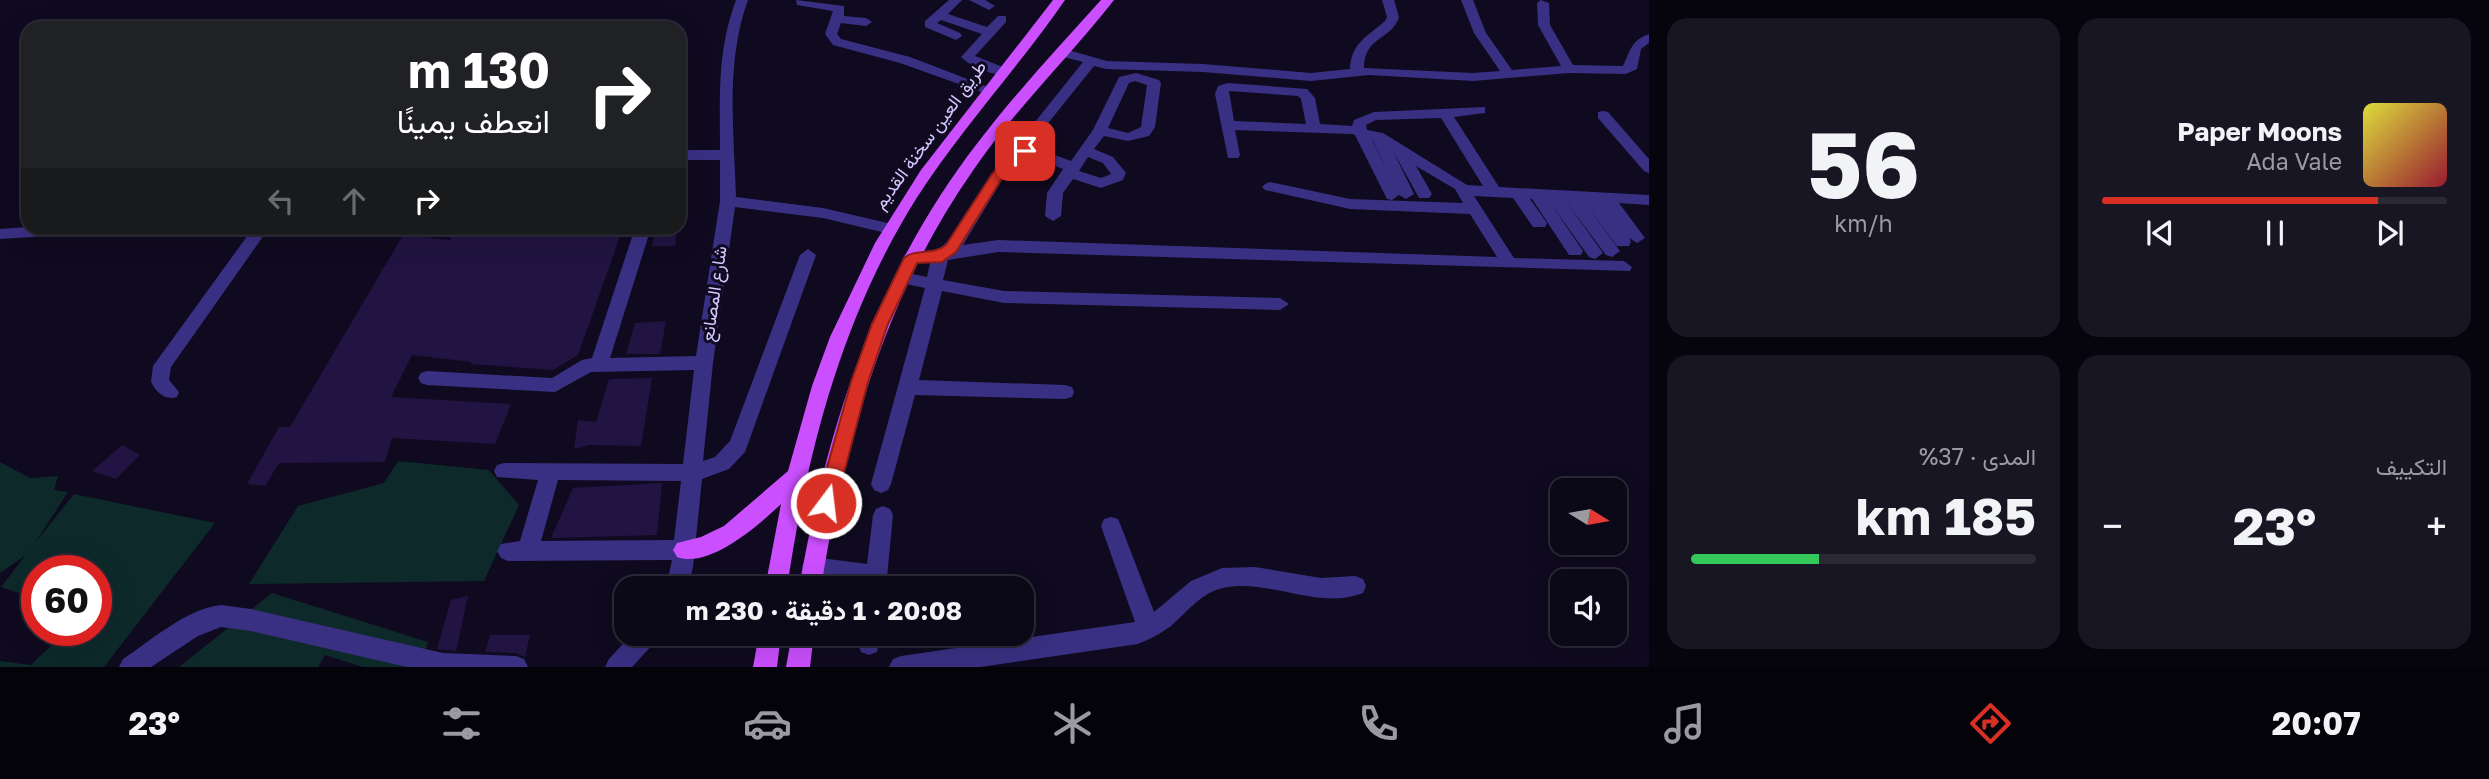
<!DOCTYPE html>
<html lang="ar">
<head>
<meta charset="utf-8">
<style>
	body { margin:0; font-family:"Golos Text",Vazirmatn,sans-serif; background:#191624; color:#f1f3f6; direction:rtl; height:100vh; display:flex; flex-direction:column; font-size:26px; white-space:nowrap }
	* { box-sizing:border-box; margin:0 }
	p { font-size:23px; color:#9a9aa1 }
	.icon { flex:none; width:38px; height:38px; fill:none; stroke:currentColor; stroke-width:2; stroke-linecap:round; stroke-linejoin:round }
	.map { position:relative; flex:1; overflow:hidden; direction:ltr }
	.panel { display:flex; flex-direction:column; gap:18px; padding:18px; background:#06040d; width:840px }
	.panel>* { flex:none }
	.guide { position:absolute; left:21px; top:21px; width:665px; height:214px; border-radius:21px; box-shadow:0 7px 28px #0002,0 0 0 2px #2b2936; direction:rtl; background:#202124; color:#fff; overflow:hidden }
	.needle { width:46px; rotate:101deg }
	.controls { position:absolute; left:1550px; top:478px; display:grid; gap:14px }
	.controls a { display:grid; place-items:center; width:77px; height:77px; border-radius:14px; background:#0b0817; box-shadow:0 7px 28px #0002,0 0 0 2px #2b2936; font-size:35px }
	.speed { position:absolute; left:21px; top:555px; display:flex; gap:14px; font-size:35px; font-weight:700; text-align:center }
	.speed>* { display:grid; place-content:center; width:91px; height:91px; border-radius:50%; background:#0b0817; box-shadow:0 7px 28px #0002,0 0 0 2px #2b2936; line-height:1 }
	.speed .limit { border:10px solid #d22; background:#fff; color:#111 }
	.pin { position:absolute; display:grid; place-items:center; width:60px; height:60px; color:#fff; margin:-30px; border-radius:14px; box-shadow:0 4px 10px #0006 }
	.me { position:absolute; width:77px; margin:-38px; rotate:15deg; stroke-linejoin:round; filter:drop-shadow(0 0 5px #0008) }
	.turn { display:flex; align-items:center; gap:24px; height:147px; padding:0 21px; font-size:32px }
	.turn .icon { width:91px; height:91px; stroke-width:2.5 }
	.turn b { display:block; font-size:49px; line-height:60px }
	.lanes { display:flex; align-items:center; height:66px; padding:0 21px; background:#0003; justify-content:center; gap:35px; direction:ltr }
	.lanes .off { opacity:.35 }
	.big { font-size:52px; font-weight:700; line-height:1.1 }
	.panel .card { flex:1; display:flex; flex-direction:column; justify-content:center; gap:10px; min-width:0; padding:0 24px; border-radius:21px; background:#191624 }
	.panel .dial { align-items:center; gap:0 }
	.dial b { font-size:91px; line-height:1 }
	.song { display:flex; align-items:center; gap:21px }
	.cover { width:84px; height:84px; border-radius:10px; background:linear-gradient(135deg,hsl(60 70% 55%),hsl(350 70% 35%)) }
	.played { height:7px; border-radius:4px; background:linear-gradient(90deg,#d93025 80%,#2b2936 80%) }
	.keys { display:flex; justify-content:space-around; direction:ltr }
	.heat { display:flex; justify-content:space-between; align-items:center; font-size:38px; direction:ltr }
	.charge { height:10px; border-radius:5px; background:linear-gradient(90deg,#34c759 37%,#2b2936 0) }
	.panel .tiles { flex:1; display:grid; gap:18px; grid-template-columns:repeat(2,1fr) }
	.trip { position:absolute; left:614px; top:576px; width:420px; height:70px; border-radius:21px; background:#0b0817; box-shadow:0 7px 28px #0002,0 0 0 2px #2b2936; font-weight:700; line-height:70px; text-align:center; direction:rtl }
	.tab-bar { display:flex; height:112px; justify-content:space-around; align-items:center; background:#040309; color:#9a9aa1 }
	.tab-bar .icon { width:49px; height:49px }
	.tab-bar .selected { color:#d93025 }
	.tab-bar b { font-size:32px; color:#f1f3f6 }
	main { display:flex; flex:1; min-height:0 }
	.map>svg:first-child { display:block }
	.green { fill:#0d292a }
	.building { fill:#211442 }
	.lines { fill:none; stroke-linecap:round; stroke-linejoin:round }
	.minor { fill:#3a3083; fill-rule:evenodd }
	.major { fill:#cb4fff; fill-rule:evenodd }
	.route { fill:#d93025; stroke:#8d1f18; stroke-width:2 }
	.labels { text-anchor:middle; stroke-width:6; stroke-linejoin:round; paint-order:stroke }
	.street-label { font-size:18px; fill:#d3c8ff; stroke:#0f0a1f }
</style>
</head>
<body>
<main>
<section class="panel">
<div class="tiles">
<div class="card">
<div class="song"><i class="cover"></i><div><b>Paper Moons</b><p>Ada Vale</p></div></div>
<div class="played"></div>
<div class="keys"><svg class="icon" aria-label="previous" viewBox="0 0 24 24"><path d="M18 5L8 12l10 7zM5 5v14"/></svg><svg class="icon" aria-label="pause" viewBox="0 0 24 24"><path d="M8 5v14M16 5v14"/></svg><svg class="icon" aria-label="next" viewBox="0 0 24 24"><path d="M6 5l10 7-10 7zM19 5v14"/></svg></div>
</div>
<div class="card dial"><b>56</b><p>km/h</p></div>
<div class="card"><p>التكييف</p>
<div class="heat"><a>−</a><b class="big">23°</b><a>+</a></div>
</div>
<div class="card"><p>المدى · 37%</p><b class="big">185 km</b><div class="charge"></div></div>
</div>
</section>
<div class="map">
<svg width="1649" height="667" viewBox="0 0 1649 667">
	<rect width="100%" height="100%" fill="#0f0a1f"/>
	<!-- green -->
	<path class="green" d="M398 461 489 470 519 505 484 581 249 584 298 506 384 483Z
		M0 462 30 478 58 476 54 490 68 492 35 543 74 494 215 523 104 667H0V661L31 665 67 630H96V570H37V599L1 587 25 556 0 573Z
		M272 593 428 642 420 667H363L325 655 318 667H179Z"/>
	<!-- building -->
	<path class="building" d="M455 228H623L578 355 553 370 471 364V362L412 355 391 397 511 404 495 444 392 438 385 462 279 463 265 486 247 484 279 427H290L403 235 450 240Z
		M656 228H677L675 246H652Z
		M666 321 660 354H626L635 323Z
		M652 378 641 446 589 445 574 449 578 420 596 422 609 379Z
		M122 445 140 455 116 479 92 471Z
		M662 483 657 535 551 538 573 488Z
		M468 596 456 651 437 649 451 600Z
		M490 635H530L525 657 516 653 485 652Z"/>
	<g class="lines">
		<!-- minor -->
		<path class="minor" d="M736 0H748C725 63 734 131 736 197L823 208 896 225 898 229 890 234 823 218 735 207 713 363 703 461 715 457 730 441 800 255 808 249 816 255 745 452 729 469 702 479 693 567 688 588H666L672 560 508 561 501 558 497 551 501 544 520 541 538 480 497 477 494 471 497 465 504 463 683 464 694 370 591 372 555 392 427 385 421 383 418 378 421 373 427 371 552 378 582 360 592 358 635 228H651L610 358 696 356 720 201V160H679V150H720C720 96 717 51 736 0ZM558 480 681 481 674 540 541 541Z
			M796 0 844 6V16L866 18 872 22 866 26 841 23 837 34 841 39 910 57 996 90 989 94 984 93 900 63 833 45 825 34 833 11 797 5Z
			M949 0H962L948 14 987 27 998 16H1006V22L975 56 1008 69V75C993 76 971 67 961 57L982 34 941 20 937 23 960 33 962 36 956 40 925 27V21Z
			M969 0H985L995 6 989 10Z
			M1382 0H1394L1399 17C1391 41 1364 36 1364 68L1473 73 1500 71 1474 33 1461 0H1473L1486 33 1512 70 1561 66 1538 25 1537 3 1541 0 1549 3 1550 25 1573 65 1623 66C1630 52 1631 40 1649 34V43L1641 49 1637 69 1626 74 1569 73 1473 81 1369 75 1311 81 1203 72 1106 69 1094 66 1037 137 1050 147 1047 152 1071 161 1093 130 1119 77 1136 73 1159 80 1161 83 1155 127 1149 136 1128 141 1104 136 1094 149 1113 157 1126 173 1123 180 1101 188 1073 179 1063 193 1061 216 1053 221 1045 216 1047 193 1063 169 1036 158H1022L1002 180 963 245 998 240 1497 257 1470 214 1350 209 1265 190 1262 187 1265 184 1270 182 1350 199 1463 203 1455 189 1416 166 1432 194 1429 198H1419L1393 151 1414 194 1406 199 1399 195 1392 200 1387 199 1355 135 1352 134 1235 130 1240 155 1238 158H1228L1215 94 1218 86 1228 83 1307 89 1315 98 1320 124 1352 126 1354 120 1374 112 1485 107V113L1454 117 1499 187 1649 195V205L1619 203 1645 238 1637 243 1629 238 1631 242 1629 246H1617L1584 202 1620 251 1612 257 1606 255 1565 200 1603 253 1595 259 1589 257 1551 204 1583 251 1581 255H1569L1532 199H1530L1547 223 1545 227H1533L1513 198 1474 196 1514 258 1624 261 1632 267 1630 271 998 252 948 260 943 280 1004 291 1280 298 1289 304 1280 310 1004 303 942 291 919 380 1065 385 1072 387 1074 392 1072 397 1065 399 915 395 891 484 888 490 881 493 874 490 871 484 925 288 896 282 894 278 902 272 927 277 930 263 905 262 903 258 905 254 938 250 950 239 991 174 1013 150 1035 149 1023 137 1083 62 1056 55V49L1061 48 1107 61 1203 64 1311 73 1350 69C1351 43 1368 36 1385 21L1387 17ZM1135 81 1147 85 1141 127 1128 133 1108 128 1129 83ZM1229 91 1298 96 1301 99 1306 124 1234 121ZM1441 118 1483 186 1467 185 1383 133 1367 130 1366 125 1376 120ZM1372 140 1373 141 1389 174ZM1088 157 1103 163 1111 174 1101 178 1079 171Z
			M1603 111 1608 112 1649 159V173L1644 171 1598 118V112Z
			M28 227V228H105L97 233 0 239V229Z
			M253 228H269L171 367 169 380 179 392 177 397C165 401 156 392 151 382L153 366Z
			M883 506 890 509 893 515 886 588H864L865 583 805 574 802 567 805 560 813 557 867 564 873 515 876 509Z
			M1111 517 1118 519 1121 526 1154 612 1191 581 1222 568 1255 567 1321 578 1355 576 1363 579 1366 586 1363 593C1317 611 1270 578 1223 588 1202 592 1186 613 1171 626 1160 634 1150 639 1138 644L980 667H889L893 659 901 656 1135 622 1101 526 1104 519Z
			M221 605 251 609 443 653 516 656 524 659 528 667H407L251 631 221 627 198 636 151 667H119L123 659C152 640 186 609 221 605Z
			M632 634H658L655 642 632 667H605L609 659Z
			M859 634H881L877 652 869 655 861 652 858 644Z"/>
		<!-- major -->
		<path class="major" d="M1053 0H1065C1018 68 961 129 916 199 842 317 807 452 787 588H765L781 504C759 525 709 569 677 557L673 550 677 543 701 537 724 526 788 471 812 386 830 337 875 243 921 170Z
			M1101 0H1114C1068 59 1014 110 972 172 886 295 844 441 821 588H799C823 450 863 315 940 196 986 125 1044 63 1101 0Z
			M759 634H781L777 667H753Z
			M792 634H814L810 667H786Z"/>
	</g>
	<!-- route -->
	<path class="route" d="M1025 147 1032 151 1022 156 1001 180 956 252 942 262 917 263 888 324 868 382 836 503 833 509 826 511 820 509 817 503 851 382 872 324 904 258C915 248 933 256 946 245L992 174 1013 150Z"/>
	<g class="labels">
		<!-- street labels -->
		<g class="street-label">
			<text transform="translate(930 135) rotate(-54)" y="6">طريق العين سخنة القديم</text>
			<text transform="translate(714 294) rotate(-82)" y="6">شارع المصانع</text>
		</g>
	</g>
</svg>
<div class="controls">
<a><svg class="needle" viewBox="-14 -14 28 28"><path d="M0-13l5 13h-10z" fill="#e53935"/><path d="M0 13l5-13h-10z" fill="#9a9aa1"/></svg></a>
<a><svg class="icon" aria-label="sound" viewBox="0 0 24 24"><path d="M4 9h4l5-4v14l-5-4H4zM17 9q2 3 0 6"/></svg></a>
</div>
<div class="speed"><div class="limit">60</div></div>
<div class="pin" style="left:1025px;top:151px;background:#d93025"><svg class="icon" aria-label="arrive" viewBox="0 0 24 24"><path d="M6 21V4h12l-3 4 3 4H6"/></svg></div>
<svg class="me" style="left:826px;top:503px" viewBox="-20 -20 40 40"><circle r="17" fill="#d93025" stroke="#fff" stroke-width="3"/><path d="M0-11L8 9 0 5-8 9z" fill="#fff"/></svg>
<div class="trip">20:08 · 1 دقيقة · 230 m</div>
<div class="guide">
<div class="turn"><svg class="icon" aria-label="right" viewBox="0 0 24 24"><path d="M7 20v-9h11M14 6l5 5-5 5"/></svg><div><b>130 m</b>انعطف يمينًا</div></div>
<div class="lanes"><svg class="icon off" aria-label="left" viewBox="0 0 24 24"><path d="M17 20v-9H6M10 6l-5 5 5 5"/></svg><svg class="icon off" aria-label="ahead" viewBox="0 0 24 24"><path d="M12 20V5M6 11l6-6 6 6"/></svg><svg class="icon" aria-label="right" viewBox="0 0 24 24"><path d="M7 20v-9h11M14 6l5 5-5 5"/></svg></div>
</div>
</div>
</main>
<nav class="tab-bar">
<b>20:07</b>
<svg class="icon selected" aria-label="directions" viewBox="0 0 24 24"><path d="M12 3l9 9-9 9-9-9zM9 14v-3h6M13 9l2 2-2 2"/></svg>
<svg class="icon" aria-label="music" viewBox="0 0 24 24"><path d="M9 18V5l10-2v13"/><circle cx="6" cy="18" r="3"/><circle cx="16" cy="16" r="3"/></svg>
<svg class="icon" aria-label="phone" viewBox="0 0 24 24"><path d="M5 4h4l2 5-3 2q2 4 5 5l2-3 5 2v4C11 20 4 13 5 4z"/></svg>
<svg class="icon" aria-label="climate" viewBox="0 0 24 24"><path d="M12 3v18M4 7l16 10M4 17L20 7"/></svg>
<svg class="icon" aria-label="car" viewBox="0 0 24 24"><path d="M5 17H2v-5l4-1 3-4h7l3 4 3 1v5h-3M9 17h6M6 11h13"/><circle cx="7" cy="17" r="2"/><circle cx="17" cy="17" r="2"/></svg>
<svg class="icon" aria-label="filters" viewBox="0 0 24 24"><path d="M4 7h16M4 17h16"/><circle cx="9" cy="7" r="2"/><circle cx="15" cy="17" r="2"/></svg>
<b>23°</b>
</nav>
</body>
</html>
